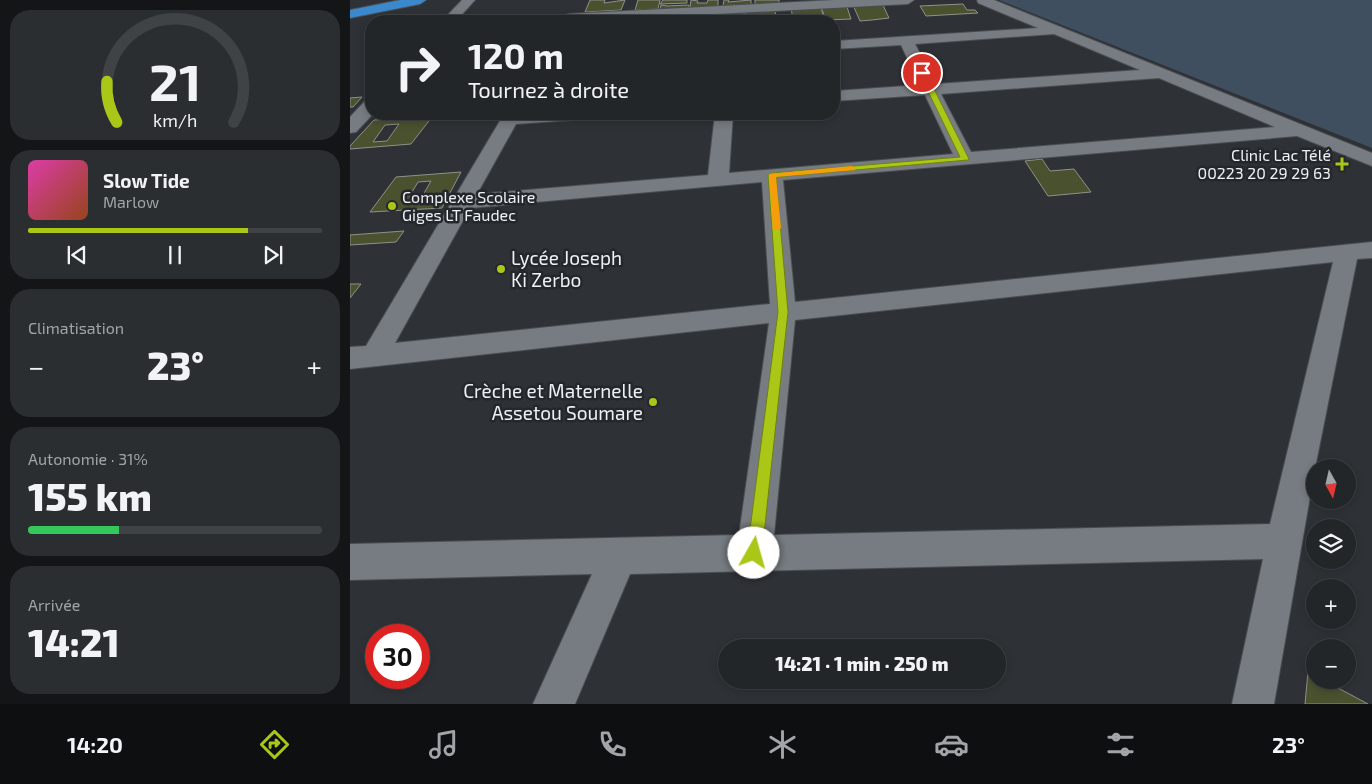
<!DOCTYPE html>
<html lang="fr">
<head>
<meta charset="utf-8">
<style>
	body { margin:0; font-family:"Exo 2",sans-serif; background:#2a2e31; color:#f1f3f6; height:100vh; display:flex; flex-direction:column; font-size:19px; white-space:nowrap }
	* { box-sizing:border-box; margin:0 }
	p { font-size:16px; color:#a2a5a8 }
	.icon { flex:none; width:28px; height:28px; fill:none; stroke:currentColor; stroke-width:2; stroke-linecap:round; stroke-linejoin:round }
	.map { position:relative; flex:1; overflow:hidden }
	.details { display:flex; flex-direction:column; gap:10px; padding:10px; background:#131517; width:350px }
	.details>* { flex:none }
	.top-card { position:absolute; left:15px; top:15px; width:475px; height:105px; border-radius:20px; box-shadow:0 2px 8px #0003,0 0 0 1px #3f4346; background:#222629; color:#f1f3f6; overflow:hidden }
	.needle { width:32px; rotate:172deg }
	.tools { position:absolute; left:956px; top:459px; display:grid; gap:10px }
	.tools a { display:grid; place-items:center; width:50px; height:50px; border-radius:50%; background:#222629; box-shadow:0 2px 8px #0003,0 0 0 1px #3f4346; font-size:25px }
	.speed { position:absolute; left:15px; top:624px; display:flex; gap:10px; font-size:25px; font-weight:700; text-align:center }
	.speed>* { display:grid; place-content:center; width:65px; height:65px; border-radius:50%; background:#222629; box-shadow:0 2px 8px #0003,0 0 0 1px #3f4346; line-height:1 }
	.speed .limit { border:8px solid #d22; background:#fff; color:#111 }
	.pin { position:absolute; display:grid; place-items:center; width:42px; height:42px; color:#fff; margin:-21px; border:2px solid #fff; border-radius:50%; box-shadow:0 1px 5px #0007 }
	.me { position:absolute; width:55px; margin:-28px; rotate:7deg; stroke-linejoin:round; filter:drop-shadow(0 0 4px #0008) }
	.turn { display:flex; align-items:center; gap:18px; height:105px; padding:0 20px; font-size:22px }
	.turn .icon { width:65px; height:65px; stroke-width:2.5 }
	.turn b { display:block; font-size:35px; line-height:42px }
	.big { font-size:38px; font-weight:800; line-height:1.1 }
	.details .tile { flex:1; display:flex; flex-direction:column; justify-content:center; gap:8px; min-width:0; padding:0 18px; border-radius:20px; background:#2a2e31 }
	.details .dial { align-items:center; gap:0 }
	.dial svg { height:130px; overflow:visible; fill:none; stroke:#3f4346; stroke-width:7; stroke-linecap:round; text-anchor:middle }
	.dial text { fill:#f1f3f6; stroke:none }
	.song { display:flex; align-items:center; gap:15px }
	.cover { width:60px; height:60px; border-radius:8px; background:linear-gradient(135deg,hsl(320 70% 55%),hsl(20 70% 35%)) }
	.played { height:5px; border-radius:2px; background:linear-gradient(90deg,#aac718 75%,#3f4346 75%) }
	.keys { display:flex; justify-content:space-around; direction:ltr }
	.heat { display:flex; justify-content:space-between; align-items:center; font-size:28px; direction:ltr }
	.charge { height:8px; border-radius:4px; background:linear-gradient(90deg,#34c759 31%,#3f4346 0) }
	.trip { position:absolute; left:368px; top:639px; width:288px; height:50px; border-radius:25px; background:#222629; box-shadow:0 2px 8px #0003,0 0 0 1px #3f4346; font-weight:800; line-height:50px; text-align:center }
	.dock { display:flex; height:80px; justify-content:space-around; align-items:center; background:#0e0f10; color:#a2a5a8 }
	.dock .icon { width:35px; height:35px }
	.dock .on { color:#aac718 }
	.dock b { font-size:22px; color:#f1f3f6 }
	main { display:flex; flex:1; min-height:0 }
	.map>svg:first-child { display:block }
	.green { fill:#404f5f }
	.building { fill:#49512f; stroke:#8f918a; fill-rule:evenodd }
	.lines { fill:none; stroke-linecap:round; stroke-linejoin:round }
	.minor-casing { stroke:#4a4e51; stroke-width:2 }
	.highway-casing { stroke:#4a4e51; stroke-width:2 }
	.minor { fill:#777c82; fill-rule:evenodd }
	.highway { fill:#3b88cd; fill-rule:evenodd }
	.route { fill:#aac718; stroke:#6e8110 }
	.slow { fill:#f59e0b }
	.poi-dot { fill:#aac718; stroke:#24282d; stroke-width:2 }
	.labels { text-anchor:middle; stroke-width:5; stroke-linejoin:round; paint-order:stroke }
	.far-poi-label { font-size:16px; fill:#eef1f4; stroke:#24282d; text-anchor:end }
	.poi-label { font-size:19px; fill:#eef1f4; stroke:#24282d; text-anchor:start }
</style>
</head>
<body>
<main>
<section class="details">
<div class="tile dial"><svg viewBox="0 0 100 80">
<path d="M14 69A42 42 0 1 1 86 69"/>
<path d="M14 69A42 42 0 0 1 8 44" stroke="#aac718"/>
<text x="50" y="56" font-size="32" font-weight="700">21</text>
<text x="50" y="72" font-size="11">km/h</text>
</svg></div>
<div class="tile">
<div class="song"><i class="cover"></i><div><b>Slow Tide</b><p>Marlow</p></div></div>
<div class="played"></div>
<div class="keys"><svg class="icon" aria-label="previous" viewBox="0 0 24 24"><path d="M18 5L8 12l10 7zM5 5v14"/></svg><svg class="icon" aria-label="pause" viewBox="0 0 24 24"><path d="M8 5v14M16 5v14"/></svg><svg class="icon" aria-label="next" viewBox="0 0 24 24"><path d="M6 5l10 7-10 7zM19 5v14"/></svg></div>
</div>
<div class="tile"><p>Climatisation</p>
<div class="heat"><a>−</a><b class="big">23°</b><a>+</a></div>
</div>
<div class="tile"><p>Autonomie · 31%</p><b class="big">155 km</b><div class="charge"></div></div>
<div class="tile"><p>Arrivée</p><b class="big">14:21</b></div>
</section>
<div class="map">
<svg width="1022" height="704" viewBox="0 0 1022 704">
	<rect width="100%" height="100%" fill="#2e3237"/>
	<!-- green -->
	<path class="green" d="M649 0H1022V148Z"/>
	<!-- building -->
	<path class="building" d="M240 0H255L254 3 275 0 271 10 235 12Z
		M288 0H310L308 9 285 10Z
		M313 0H337V3L310 4Z
		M341 0 348 1 347 3H357L358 0H368V6L340 8Z
		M374 0H379L378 2 401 0V5L373 6Z
		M405 0H429V3L405 4Z
		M532 3 539 18 522 20 510 21 503 5Z
		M613 4 617 10H625L628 13 576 16 570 6Z
		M311 5 317 6 339 5V8L310 10Z
		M471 6 474 20 443 21 441 7Z
		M483 6 484 8 497 7 501 19 476 20 471 7Z
		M425 9 426 21H395V10Z
		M394 12V16L384 17V21H366V13Z
		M361 13 358 21H347V17L341 18V21H330L331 14Z
		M330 14 328 21H297L299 16Z
		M12 97 3 107H0V98Z
		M82 117 61 144 0 149V146L24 120ZM49 124 37 141 23 142 35 125Z
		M692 159 700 171 724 169 741 192 698 196 675 161Z
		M111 172 92 208 20 212 46 177ZM81 181 73 195 59 197 68 182Z
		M54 231 46 242 0 245V235Z
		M0 284H11L0 298Z
		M958 672 965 676V680H973L1018 704H955Z"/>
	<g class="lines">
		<!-- minor casing -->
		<g class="minor-casing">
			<path id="minor" d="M112 0H125L106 21H92Z
				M484 0H564L558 4 234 21H215L211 18 218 14Z
				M627 0H644L1022 153V166L947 136 433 180 445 302 1022 242V258L1007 259 965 468 924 704H882L913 559 280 574 225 704H183L242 574 0 580V544L389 535 419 323 0 369V347L16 346 154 114H246L243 118 237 119 166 124 127 194 358 175 365 114H383L379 173 603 154 575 95 484 101V91L570 85 551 45 484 49V41L688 28 628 3ZM704 34 790 70 586 84 565 44ZM809 78 925 127 621 152 591 94ZM412 182 420 304 45 343 120 208ZM983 262 920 524 424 535 445 320Z
				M21 100 23 114 6 132 0 133V117L15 101Z"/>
		</g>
		<!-- highway casing -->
		<g class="highway-casing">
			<path id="highway" d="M50 0H76L70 4 0 18V10Z"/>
		</g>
		<!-- minor -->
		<use href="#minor" class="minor"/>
		<!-- highway -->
		<use href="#highway" class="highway"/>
	</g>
	<!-- route -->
	<path class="route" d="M572 71 576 73 619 159 618 160 426 177 438 312 412 553 409 558 404 560 399 558 397 553 428 312 418 175 422 173 610 157 569 73Z"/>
	<!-- slow -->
	<path class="slow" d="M502 166 506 168 505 170 426 177 431 228 429 230H423L419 174Z"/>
	<!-- markers -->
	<g class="poi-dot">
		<path d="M989.5 156.5h5v5h5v5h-5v5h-5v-5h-5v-5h5z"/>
		<circle cx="42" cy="206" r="5"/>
		<circle cx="151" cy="269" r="5"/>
		<circle cx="303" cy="402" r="5"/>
	</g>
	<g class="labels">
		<!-- far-poi labels -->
		<g class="far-poi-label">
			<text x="981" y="161">Clinic Lac Télé<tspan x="981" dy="18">00223 20 29 29 63</tspan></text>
			<text x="52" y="203" text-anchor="start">Complexe Scolaire<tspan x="52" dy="18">Giges LT Faudec</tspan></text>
		</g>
		<!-- poi labels -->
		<g class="poi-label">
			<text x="161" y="265">Lycée Joseph<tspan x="161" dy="22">Ki Zerbo</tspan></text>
			<text x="293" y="398" text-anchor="end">Crèche et Maternelle<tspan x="293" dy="22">Assetou Soumare</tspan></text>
		</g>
	</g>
</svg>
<div class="tools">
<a><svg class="needle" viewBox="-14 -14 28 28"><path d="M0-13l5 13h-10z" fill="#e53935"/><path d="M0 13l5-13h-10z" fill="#a2a5a8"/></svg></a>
<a><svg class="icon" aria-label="layers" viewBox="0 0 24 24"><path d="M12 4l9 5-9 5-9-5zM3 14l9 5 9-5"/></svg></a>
<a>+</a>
<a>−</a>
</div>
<div class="speed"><div class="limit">30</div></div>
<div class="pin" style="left:572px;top:73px;background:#d93025"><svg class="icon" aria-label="arrive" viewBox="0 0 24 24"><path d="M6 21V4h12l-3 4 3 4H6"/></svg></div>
<svg class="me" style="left:404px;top:553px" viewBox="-20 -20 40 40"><circle r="19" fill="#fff"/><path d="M0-13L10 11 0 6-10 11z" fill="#aac718"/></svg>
<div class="trip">14:21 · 1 min · 250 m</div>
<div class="top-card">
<div class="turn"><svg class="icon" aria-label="right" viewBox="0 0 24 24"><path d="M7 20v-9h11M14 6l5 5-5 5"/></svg><div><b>120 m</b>Tournez à droite</div></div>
</div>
</div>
</main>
<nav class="dock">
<b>14:20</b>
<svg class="icon on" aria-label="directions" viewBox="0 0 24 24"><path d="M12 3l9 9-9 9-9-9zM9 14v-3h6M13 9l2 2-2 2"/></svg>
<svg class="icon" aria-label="music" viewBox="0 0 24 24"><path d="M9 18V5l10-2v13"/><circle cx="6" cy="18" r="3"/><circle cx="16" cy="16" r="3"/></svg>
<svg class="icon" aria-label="phone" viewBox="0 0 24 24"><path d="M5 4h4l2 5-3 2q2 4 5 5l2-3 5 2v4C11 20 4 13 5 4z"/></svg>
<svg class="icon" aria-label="climate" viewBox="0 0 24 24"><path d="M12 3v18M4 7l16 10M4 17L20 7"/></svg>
<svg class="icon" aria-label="car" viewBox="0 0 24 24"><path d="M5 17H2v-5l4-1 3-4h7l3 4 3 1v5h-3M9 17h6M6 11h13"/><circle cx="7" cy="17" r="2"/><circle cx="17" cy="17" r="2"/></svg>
<svg class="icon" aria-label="filters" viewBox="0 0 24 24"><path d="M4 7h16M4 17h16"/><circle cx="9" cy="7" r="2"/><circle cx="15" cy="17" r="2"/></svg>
<b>23°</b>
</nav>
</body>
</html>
